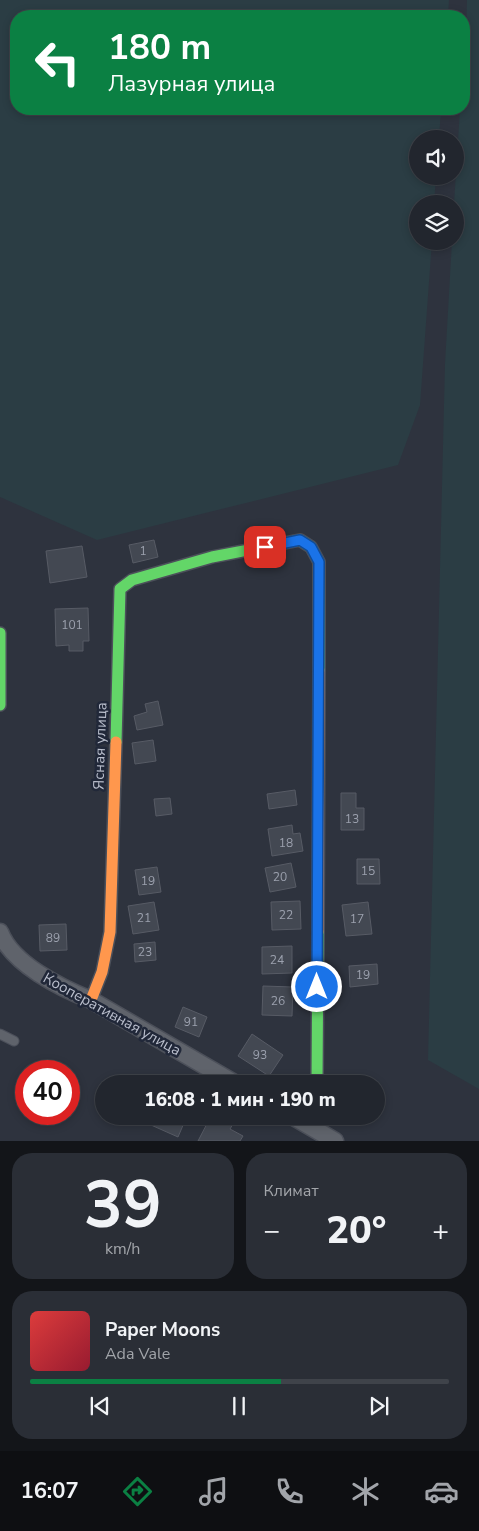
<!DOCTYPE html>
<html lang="ru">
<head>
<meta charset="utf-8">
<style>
	body { margin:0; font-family:"Nunito Sans",sans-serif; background:#2a2e36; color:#f1f3f6; height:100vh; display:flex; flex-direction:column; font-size:19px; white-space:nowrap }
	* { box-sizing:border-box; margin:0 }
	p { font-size:16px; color:#a2a5aa }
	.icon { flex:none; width:28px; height:28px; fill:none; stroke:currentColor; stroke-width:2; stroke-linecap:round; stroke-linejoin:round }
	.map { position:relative; height:1141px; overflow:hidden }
	.drawer { display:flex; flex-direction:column; gap:12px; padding:12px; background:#131519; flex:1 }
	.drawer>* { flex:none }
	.guide { position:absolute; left:10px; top:10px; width:460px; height:105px; border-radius:20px; box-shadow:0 2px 8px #0003,0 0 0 1px #3f434a; background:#0b8043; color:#fff; overflow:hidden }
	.buttons { position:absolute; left:409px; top:130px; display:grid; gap:10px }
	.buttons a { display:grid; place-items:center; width:55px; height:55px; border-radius:50%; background:#22262e; box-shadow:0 2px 8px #0003,0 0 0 1px #3f434a; font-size:25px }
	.speed { position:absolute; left:15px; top:1060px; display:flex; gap:10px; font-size:25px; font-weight:700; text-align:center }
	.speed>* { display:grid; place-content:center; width:65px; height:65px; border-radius:50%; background:#22262e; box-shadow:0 2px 8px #0003,0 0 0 1px #3f434a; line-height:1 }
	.speed .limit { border:8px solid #d22; background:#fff; color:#111 }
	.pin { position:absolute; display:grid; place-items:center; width:42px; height:42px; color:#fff; margin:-21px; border-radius:10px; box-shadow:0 2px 8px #0006 }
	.me { position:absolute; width:55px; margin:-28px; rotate:0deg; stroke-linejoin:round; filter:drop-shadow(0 0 4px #0008) }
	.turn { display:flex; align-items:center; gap:18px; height:105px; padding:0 15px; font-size:22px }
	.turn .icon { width:65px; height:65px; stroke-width:2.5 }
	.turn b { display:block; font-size:35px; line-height:42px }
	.big { font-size:38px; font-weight:800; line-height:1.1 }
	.drawer .card { flex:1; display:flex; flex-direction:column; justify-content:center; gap:8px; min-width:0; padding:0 18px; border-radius:20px; background:#2a2e36 }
	.drawer .dial { align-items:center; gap:0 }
	.dial b { font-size:65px; line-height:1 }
	.song { display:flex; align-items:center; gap:15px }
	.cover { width:60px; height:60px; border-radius:8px; background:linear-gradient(135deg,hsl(0 70% 55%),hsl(350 70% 35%)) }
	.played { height:5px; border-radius:2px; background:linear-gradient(90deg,#0b8043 60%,#3f434a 60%) }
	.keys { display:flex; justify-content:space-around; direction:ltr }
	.heat { display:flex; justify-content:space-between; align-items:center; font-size:28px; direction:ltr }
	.drawer .tiles { flex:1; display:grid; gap:12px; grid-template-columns:1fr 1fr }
	.card:last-child { grid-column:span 2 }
	.trip { position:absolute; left:95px; top:1075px; width:290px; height:50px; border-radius:25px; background:#22262e; box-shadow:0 2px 8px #0003,0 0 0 1px #3f434a; font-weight:800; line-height:50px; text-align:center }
	.dock { display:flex; height:80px; justify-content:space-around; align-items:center; background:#0e0f12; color:#a2a5aa }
	.dock .icon { width:35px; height:35px }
	.dock .current { color:#0b8043 }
	.dock b { font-size:22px; color:#f1f3f6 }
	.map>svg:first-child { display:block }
	.green { fill:#2b3d44 }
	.building { fill:#434852; stroke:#575b65 }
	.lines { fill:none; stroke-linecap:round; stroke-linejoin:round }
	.lane-casing { stroke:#4c505a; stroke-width:11 }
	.street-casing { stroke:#4c505a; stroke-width:19 }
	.fast-casing { stroke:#4c505a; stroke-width:14 }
	.slow-casing { stroke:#4c505a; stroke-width:14 }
	.lane { stroke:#5f636b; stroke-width:9 }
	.street { stroke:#5f636b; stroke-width:16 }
	.fast { stroke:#63d668; stroke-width:11 }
	.slow { stroke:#ff974d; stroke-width:11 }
	.route-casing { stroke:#114b97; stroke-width:12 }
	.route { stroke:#1a73e8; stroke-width:9 }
	.labels { text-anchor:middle; stroke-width:5; stroke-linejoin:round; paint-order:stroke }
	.number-label { font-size:12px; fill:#9ca1ae }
	.street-label { font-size:15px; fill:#babfcd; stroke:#212839 }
</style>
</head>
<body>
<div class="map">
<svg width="479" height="1141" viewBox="0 0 479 1141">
	<rect width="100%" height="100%" fill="#2e333e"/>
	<!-- green -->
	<path class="green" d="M0 0H449L448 16H16V109H441L439 139H418V176H436L434 204H418V241H432L420 405 398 465 97 540 0 497Z
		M467 0H479V1089L428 1060 445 364 452 241H455L454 204 460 109H464Z"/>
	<!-- building -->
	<path class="building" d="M154 540 158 557 133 563 129 545Z
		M82 546 87 577 50 583 46 551Z
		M88 608 89 641H83V651H69V645L56 646 55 609Z
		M158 701 163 725 137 730 134 716 147 712 145 704Z
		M153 740 156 761 135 764 132 743Z
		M295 790 297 805 269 809 267 794Z
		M341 793H356V808H364V830H341Z
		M170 798 172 814 156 816 154 799Z
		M292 825 293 834 300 833 303 851 272 856 268 829Z
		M357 859H379L380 884H357Z
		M291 863 296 887 270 892 265 868Z
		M157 867 161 892 139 895 135 870Z
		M300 901 301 929 272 930 271 902Z
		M154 902 159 930 133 934 128 906Z
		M368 902 372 934 346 936 342 905Z
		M66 924 67 950 40 951 39 925Z
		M155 942 156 960 135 962 134 944Z
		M292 946V973L262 974V947Z
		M377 964 378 984 350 987 349 966Z
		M263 986 293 987 292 1016 262 1015Z
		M183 1007 207 1017 199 1037 175 1027Z
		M252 1034 283 1055 269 1076 238 1056Z
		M154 1116H187L178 1137 151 1125Z
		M211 1116H218L233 1124 230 1129 243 1136 240 1141H198Z"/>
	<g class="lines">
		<!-- lane casing -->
		<g class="lane-casing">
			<path id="lane" d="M0 1034 14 1041"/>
		</g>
		<!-- street casing -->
		<g class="street-casing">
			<path id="street" d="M0 932C12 964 61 988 91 1000L236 1084
				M292 1116 335 1141"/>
		</g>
		<!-- fast casing -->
		<g class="fast-casing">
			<path id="fast" d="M0 633V705
				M116 742 120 589 132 580 212 557 300 540 311 547 319 562V670
				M317 1084 318 932"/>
		</g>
		<!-- slow casing -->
		<g class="slow-casing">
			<path id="slow" d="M318 932 319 670
				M91 1000 102 972 110 932 116 742"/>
		</g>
		<!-- lane -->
		<use href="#lane" class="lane"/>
		<!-- street -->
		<use href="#street" class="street"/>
		<!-- fast -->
		<use href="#fast" class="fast"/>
		<!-- slow -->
		<use href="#slow" class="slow"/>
	</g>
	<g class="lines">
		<!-- route casing -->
		<g class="route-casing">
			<path id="route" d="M265 547 300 540 311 547 319 562 317 987"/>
		</g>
		<!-- route -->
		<use href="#route" class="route"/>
	</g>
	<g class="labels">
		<!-- number labels -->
		<g class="number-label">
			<text x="143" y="555">1</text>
			<text x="72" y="629">101</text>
			<text x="352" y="823">13</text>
			<text x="286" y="847">18</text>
			<text x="368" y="875">15</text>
			<text x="280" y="881">20</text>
			<text x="148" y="885">19</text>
			<text x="286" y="919">22</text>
			<text x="144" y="922">21</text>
			<text x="357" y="923">17</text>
			<text x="53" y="942">89</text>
			<text x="145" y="956">23</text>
			<text x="277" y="964">24</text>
			<text x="363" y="979">19</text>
			<text x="278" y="1005">26</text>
			<text x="191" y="1026">91</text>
			<text x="260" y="1059">93</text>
		</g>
		<!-- street labels -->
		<g class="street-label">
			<text transform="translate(100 746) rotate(-88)" y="5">Ясная улица</text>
			<text transform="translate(112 1014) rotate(29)" y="5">Кооперативная улица</text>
		</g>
	</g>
</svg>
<div class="buttons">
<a><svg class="icon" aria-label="sound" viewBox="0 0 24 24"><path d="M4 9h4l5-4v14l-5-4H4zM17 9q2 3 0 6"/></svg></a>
<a><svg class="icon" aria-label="layers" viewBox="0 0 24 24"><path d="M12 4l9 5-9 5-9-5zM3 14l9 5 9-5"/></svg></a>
</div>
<div class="speed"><div class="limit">40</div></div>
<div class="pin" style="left:265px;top:547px;background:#d93025"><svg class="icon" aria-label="arrive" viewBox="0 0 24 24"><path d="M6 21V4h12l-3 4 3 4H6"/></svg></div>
<svg class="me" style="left:317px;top:987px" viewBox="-20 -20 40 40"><circle r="17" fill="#1a73e8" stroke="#fff" stroke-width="3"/><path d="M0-11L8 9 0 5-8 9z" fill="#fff"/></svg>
<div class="trip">16:08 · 1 мин · 190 m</div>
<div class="guide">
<div class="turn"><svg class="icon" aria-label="left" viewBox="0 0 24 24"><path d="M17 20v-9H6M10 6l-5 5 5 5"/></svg><div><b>180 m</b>Лазурная улица</div></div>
</div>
</div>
<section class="drawer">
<div class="tiles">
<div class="card dial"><b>39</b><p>km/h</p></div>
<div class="card"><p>Климат</p>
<div class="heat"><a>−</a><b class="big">20°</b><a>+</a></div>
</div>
<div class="card">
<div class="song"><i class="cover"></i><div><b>Paper Moons</b><p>Ada Vale</p></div></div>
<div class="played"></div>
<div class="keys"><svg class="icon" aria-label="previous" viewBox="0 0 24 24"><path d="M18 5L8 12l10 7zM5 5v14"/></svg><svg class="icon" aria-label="pause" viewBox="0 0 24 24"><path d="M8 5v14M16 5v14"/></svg><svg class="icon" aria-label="next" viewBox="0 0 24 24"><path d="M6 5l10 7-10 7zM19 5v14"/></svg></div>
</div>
</div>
</section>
<nav class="dock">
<b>16:07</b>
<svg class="icon current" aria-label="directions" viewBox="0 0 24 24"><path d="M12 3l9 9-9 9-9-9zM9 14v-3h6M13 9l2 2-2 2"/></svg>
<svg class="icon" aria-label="music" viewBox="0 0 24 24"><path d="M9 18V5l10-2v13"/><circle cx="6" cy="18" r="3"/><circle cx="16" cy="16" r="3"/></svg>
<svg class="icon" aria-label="phone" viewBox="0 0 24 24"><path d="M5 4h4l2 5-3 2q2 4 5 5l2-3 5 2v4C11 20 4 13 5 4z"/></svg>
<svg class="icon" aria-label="climate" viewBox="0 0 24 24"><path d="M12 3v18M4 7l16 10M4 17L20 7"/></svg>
<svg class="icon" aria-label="car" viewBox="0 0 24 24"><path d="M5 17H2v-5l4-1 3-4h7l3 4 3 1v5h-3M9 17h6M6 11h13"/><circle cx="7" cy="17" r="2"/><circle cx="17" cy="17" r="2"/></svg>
</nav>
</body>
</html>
